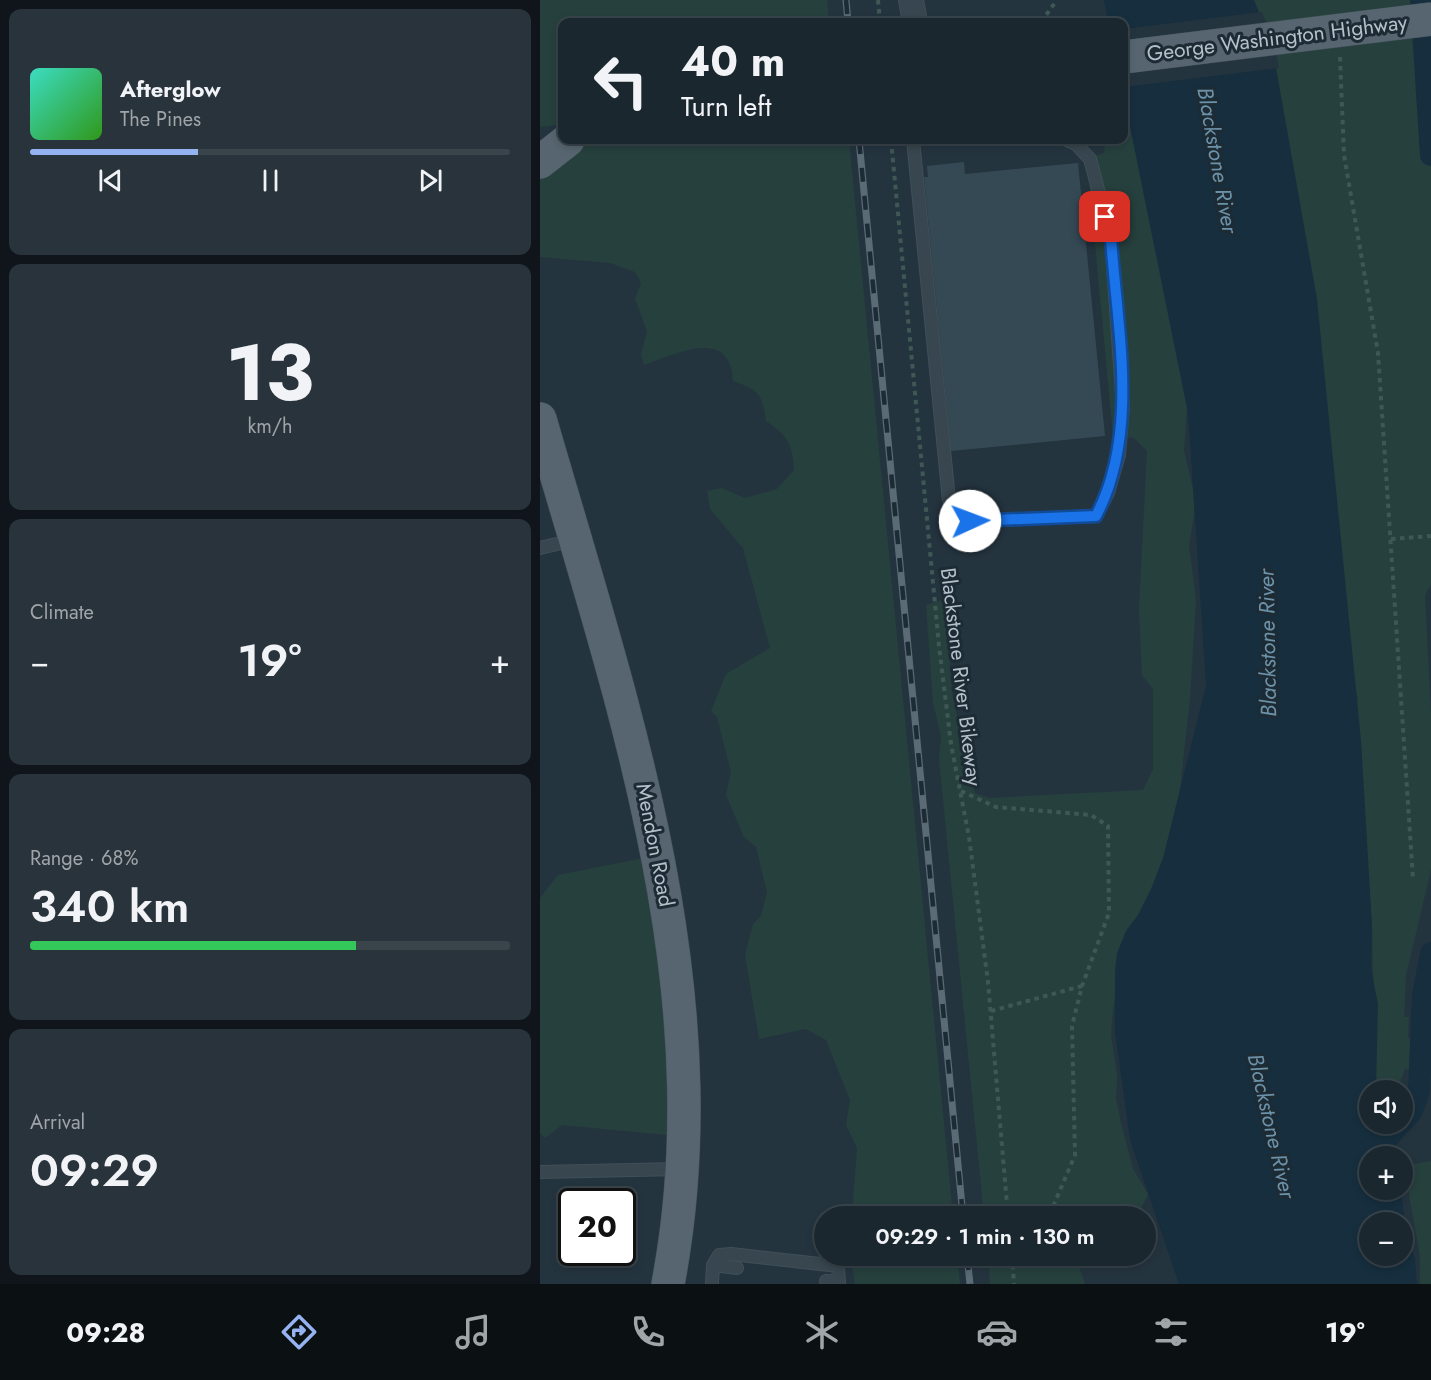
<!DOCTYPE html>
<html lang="en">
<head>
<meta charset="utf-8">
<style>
	body { margin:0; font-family:Jost,sans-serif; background:#28333b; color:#f1f3f6; height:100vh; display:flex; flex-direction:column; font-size:22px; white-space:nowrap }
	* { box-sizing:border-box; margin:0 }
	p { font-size:20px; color:#a0a5aa }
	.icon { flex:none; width:33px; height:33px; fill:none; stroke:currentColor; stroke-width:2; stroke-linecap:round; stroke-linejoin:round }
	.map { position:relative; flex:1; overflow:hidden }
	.details { display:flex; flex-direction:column; gap:9px; padding:9px; background:#0f151a; width:540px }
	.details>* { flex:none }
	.top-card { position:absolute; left:18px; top:18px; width:570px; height:126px; border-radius:12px; box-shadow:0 3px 9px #0003,0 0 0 2px #39444b; background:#1b272f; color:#f1f3f6; overflow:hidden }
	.tools { position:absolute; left:819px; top:1080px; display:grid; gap:12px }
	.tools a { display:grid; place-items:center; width:54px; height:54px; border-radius:50%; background:#1b272f; box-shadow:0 3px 9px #0003,0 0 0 2px #39444b; font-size:30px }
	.speed { position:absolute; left:18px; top:1188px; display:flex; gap:12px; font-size:30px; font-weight:700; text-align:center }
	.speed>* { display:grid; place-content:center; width:78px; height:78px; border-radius:50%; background:#1b272f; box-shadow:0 3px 9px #0003,0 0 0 2px #39444b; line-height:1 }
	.speed .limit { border:3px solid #111; border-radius:9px; background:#fff; color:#111 }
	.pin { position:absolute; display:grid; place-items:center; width:51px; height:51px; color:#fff; margin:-26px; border-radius:12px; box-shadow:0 3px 9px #0006 }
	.me { position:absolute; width:66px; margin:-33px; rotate:88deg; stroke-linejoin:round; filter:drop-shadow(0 0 4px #0008) }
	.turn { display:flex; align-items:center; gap:21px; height:126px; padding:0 24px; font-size:27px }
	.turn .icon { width:78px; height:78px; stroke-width:2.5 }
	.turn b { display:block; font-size:42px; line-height:51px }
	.big { font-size:45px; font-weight:600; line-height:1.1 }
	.details .widget { flex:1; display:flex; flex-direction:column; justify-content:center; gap:9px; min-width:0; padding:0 21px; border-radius:12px; background:#28333b }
	.details .dial { align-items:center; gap:0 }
	.dial b { font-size:78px; line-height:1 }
	.song { display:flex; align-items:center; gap:18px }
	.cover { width:72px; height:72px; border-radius:9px; background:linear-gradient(135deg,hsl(170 70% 55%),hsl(110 70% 35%)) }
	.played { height:6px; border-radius:3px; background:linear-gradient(90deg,#95b2f1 35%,#39444b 35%) }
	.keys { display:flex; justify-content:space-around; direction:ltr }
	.heat { display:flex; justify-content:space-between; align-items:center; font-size:33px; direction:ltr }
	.charge { height:9px; border-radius:4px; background:linear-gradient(90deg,#34c759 68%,#39444b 0) }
	.trip { position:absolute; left:274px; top:1206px; width:342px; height:60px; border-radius:30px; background:#1b272f; box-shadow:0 3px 9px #0003,0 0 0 2px #39444b; font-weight:600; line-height:60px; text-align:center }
	.menu { display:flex; height:96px; justify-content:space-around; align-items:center; background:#0b1013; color:#a0a5aa }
	.menu .icon { width:42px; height:42px }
	.menu .current { color:#95b2f1 }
	.menu b { font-size:27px; color:#f1f3f6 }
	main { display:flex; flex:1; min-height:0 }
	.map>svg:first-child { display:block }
	.green { fill:#26403e }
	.water { fill:#162e3e; fill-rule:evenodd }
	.pier { fill:#24343f }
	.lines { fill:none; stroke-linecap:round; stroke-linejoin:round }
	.canal { stroke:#162e3e; stroke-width:22 }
	.building { fill:#354955 }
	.lane-casing { stroke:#414f58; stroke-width:14 }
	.street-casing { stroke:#414f58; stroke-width:26 }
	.primary-casing { stroke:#414f58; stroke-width:34 }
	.path { stroke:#3f5855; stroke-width:4; stroke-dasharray:4.5 4.5; stroke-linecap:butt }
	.lane { stroke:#38464f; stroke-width:12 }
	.street { stroke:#38464f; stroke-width:24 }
	.primary { stroke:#56656f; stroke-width:33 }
	.rail-casing { stroke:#5a6b76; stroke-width:7 }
	.rail { stroke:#1d2b34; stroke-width:4.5; stroke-dasharray:14; stroke-linecap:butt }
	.primary-bridge-casing { stroke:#414f58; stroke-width:34; stroke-linecap:butt }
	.primary-bridge { stroke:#56656f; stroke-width:33 }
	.route-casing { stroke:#114b97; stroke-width:15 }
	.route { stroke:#1a73e8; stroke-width:10 }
	.labels { text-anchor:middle; stroke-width:6; stroke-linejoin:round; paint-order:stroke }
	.street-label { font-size:21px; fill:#b4c0ca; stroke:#1d2b34 }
	.water-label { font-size:22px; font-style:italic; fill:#6c92aa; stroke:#1d2b34 }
</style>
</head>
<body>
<main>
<section class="details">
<div class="widget">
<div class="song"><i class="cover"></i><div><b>Afterglow</b><p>The Pines</p></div></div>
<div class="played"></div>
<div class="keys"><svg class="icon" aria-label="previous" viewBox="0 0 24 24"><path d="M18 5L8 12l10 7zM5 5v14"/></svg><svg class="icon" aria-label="pause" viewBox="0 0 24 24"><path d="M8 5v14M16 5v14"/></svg><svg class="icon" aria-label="next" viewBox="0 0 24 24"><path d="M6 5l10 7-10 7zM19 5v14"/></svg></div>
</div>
<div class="widget dial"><b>13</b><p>km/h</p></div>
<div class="widget"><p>Climate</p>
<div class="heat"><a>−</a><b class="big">19°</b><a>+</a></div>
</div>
<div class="widget"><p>Range · 68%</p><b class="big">340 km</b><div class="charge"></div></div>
<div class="widget"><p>Arrival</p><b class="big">09:29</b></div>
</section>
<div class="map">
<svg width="891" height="1284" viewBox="0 0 891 1284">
	<rect width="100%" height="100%" fill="#24343f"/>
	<!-- green -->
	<path class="green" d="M0 0H287L289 22H22V124L0 127Z
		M702 0H891V584L885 595 891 716V870L866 975 864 1017H869L868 1038 891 1037V1071L865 1069 859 1085 853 1090H836L832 925 813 720 818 700 779 510Z
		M592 113 649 375 644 451 656 501 649 546 656 600 650 698 635 835 621 878 580 957 573 1010 571 1035 577 1075 576 1098 581 1123 593 1169 608 1194 598 1215 578 1216 554 1208 543 1216H444L399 759 401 736 393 703 386 605 405 599 412 694 435 793 449 798 603 790 613 769V689L602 675 599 609 607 451 594 438 573 436 547 158 564 153 565 140H584V115Z
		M33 140H309L413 1216H312L317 1148 306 1125 310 1100 286 1040 266 1029 219 1039 205 955 213 924 221 916 227 892 216 847 204 837 186 795 191 772 177 717 171 711 186 674 230 648 203 548 170 509 167 491 182 488 205 498 237 489 254 470C253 444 247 435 226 421 222 393 219 390 193 381 191 326 136 354 104 365L101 355 107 331 95 299 101 283 95 272 70 263 0 257V161Z
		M124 854 137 1136 22 1125 5 1138 0 1133V898L18 875Z
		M891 1161V1284H880V1257L864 1166Z
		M310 1256H417L420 1284H315Z
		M448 1256H536L545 1284H450Z"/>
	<!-- water -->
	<path class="water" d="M564 0H714L732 45 777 299 821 740 832 925 831 969 838 1004 836 1090H830V1124H844L859 1156H830V1190H861L867 1240 875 1258 877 1284H639L590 1140 575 1032V970L577 953 586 931 598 915 611 889 623 858 666 685 648 413 584 97V22H568ZM830 1222H862V1256H830Z"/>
	<!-- pier -->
	<path class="pier" d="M722 12 735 44 739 68 584 87V29Z"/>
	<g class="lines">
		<!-- canal -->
		<path class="canal" d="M881 0 891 155
			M825 1153 846 1140 872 1111 879 1091 883 995 891 953"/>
	</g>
	<!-- building -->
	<path class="building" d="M424 162 425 174 538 163 565 436 411 451 384 177H388L387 166Z"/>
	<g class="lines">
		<!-- lane casing -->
		<g class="lane-casing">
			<path id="lane" d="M373 140 409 500 430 521 556 516 568 493 579 455 583 408 571 238 550 159 536 144 527 140
				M0 548 34 540
				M0 1172 140 1169
				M173 1265 197 1268
				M286 1281 299 1282
				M172 1284 173 1265 179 1255 191 1254 298 1266 299 1284"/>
		</g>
		<!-- street casing -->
		<g class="street-casing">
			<path id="street" d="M371 0 375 22"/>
		</g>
		<!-- primary casing -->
		<g class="primary-casing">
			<path id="primary" d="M0 162 28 140
				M0 419C81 700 184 988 128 1284"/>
		</g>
		<!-- path -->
		<path class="path" d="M338 0 340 22
			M501 22 517 0
			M800 57 804 155 838 353 873 879
			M351 140 399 646 411 744 429 837 448 982 468 1216
			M851 539 891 536
			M421 791 456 807 551 815 568 826 569 913 542 986 532 1026 535 1155 509 1216
			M451 1011 542 986
			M472 1256 474 1284"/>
		<!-- lane -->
		<use href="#lane" class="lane"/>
		<!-- street -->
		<use href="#street" class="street"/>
		<!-- primary -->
		<use href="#primary" class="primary"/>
		<!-- rail casing -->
		<g class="rail-casing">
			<path id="rail" d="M306 0 308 22
				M319 140 423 1216
				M427 1256 430 1284"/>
		</g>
		<!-- rail -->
		<use href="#rail" class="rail"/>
		<!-- primary-bridge casing -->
		<g class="primary-bridge-casing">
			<path id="primary-bridge" d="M584 57 891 19"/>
		</g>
		<!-- primary-bridge -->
		<use href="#primary-bridge" class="primary-bridge"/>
	</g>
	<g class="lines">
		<!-- route casing -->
		<g class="route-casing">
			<path id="route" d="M430 521 556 516C600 433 577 328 571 238L565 217"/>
		</g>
		<!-- route -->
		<use href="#route" class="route"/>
	</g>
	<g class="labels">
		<!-- street labels -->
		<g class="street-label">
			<text transform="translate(737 38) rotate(-7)" y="7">George Washington Highway</text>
			<text transform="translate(421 677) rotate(83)" y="7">Blackstone River Bikeway</text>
			<text transform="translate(115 845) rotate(79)" y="7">Mendon Road</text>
		</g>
		<!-- water labels -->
		<g class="water-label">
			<text transform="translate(678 160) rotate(80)" y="8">Blackstone River</text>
			<text transform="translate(727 643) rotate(-91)" y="8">Blackstone River</text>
			<text transform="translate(732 1126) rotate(77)" y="8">Blackstone River</text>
		</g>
	</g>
</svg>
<div class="tools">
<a><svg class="icon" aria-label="sound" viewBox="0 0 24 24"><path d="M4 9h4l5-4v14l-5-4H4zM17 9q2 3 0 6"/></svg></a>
<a>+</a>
<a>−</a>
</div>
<div class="speed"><div class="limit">20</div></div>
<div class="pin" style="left:565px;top:217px;background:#d93025"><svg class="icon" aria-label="arrive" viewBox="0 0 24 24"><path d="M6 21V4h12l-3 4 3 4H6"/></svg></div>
<svg class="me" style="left:430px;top:521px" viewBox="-20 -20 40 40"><circle r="19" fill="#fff"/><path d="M0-13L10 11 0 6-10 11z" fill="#1a73e8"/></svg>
<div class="trip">09:29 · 1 min · 130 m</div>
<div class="top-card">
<div class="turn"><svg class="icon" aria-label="left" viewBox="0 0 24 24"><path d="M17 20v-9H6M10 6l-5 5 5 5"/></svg><div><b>40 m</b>Turn left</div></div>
</div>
</div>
</main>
<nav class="menu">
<b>09:28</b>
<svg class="icon current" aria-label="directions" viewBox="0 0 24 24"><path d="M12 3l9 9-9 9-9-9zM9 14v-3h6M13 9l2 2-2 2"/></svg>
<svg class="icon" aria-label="music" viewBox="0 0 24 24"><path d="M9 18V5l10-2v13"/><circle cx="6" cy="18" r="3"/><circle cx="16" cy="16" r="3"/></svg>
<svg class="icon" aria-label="phone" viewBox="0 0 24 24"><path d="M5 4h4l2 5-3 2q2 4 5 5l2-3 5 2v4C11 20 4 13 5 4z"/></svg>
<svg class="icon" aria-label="climate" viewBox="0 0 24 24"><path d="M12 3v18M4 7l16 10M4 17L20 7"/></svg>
<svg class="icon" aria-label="car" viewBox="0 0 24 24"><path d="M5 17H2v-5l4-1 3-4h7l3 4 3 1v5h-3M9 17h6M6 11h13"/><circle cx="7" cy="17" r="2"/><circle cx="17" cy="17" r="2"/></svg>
<svg class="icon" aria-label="filters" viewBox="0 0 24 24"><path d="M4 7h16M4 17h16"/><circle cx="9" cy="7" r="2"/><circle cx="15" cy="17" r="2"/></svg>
<b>19°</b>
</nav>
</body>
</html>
